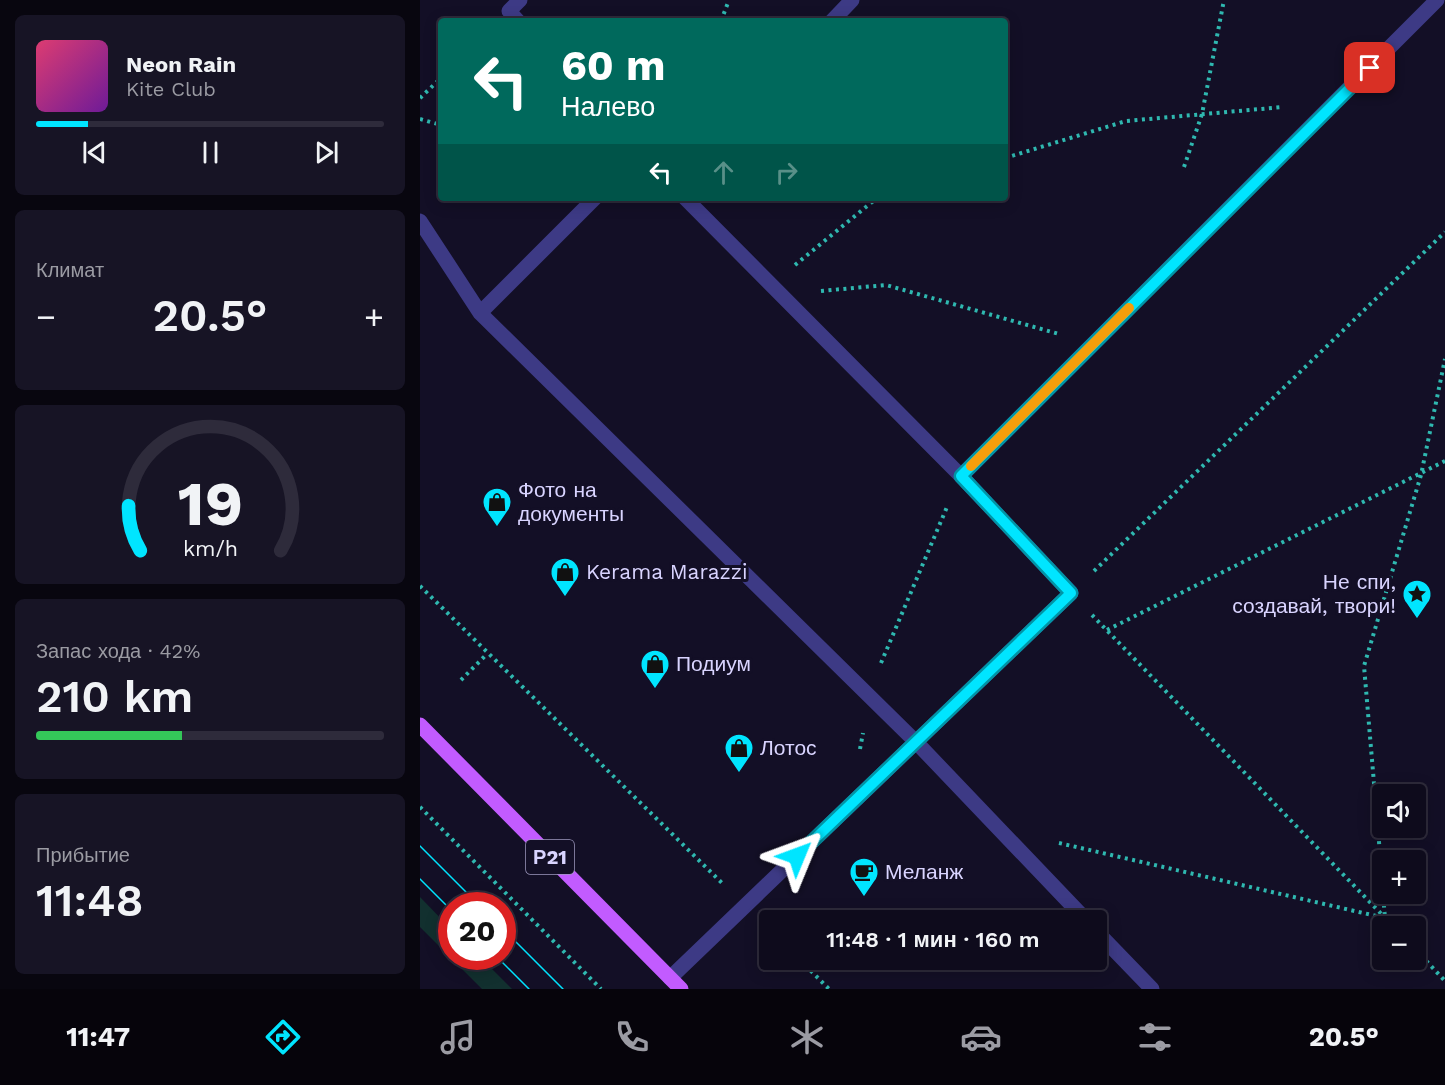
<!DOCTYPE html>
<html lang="ru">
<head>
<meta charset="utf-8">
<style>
	body { margin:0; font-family:"Work Sans",sans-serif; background:#171425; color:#f1f3f6; height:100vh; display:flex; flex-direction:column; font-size:22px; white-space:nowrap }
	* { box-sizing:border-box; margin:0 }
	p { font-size:20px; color:#9b9ba3 }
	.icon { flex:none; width:33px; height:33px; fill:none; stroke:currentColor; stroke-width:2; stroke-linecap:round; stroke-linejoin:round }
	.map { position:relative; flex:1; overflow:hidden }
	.panel { display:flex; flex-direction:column; gap:15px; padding:15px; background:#08060f; width:420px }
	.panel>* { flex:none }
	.banner { position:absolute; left:18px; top:18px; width:570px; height:183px; border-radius:6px; box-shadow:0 3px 15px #0003,0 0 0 2px #2e2b3b; background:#00695c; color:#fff; overflow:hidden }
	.tools { position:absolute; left:952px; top:784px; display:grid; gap:12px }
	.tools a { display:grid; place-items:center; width:54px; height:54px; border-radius:6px; background:#0e0b1c; box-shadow:0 3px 15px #0003,0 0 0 2px #2e2b3b; font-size:30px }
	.speed { position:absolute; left:18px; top:892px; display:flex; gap:12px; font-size:30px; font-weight:700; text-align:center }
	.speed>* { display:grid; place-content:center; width:78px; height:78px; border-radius:50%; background:#0e0b1c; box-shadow:0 3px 15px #0003,0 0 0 2px #2e2b3b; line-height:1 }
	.speed .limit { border:9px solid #d22; background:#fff; color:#111 }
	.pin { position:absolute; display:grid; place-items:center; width:51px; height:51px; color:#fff; margin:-26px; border-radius:12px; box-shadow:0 3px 9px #0006 }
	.me { position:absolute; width:66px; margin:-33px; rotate:46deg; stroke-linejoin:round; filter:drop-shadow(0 0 4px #0008) }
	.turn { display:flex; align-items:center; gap:21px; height:126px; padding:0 24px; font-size:27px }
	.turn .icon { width:78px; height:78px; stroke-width:2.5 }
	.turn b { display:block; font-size:42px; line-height:51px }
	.lanes { display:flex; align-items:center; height:57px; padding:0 24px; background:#0003; justify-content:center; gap:30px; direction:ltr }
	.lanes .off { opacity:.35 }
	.big { font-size:45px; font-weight:600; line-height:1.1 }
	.panel .widget { flex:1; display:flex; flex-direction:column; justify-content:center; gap:9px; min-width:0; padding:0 21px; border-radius:9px; background:#171425 }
	.panel .dial { align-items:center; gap:0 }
	.dial svg { height:156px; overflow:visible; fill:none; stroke:#2e2b3b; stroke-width:7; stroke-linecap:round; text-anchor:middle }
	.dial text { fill:#f1f3f6; stroke:none }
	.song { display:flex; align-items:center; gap:18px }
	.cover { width:72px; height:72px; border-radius:9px; background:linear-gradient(135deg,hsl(340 70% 55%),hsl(280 70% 35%)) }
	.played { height:6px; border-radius:3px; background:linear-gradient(90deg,#00e5ff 15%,#2e2b3b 15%) }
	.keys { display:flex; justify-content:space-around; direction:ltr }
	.heat { display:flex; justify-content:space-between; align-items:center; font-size:33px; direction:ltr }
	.charge { height:9px; border-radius:4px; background:linear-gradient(90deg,#34c759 42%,#2e2b3b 0) }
	.trip { position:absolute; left:339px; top:910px; width:348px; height:60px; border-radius:6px; background:#0e0b1c; box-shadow:0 3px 15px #0003,0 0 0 2px #2e2b3b; font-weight:600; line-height:60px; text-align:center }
	.tab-bar { display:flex; height:96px; justify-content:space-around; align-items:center; background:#06040b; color:#9b9ba3 }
	.tab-bar .icon { width:42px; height:42px }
	.tab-bar .on { color:#00e5ff }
	.tab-bar b { font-size:27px; color:#f1f3f6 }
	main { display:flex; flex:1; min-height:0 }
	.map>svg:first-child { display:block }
	.green { fill:#12302f }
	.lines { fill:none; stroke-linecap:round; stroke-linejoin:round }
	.path { stroke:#2fb8b0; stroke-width:4; stroke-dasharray:3 4.5; stroke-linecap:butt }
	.minor { stroke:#3d3a85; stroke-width:15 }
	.major { stroke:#c25bff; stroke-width:15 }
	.tram { stroke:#00e5ff; stroke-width:1.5 }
	.route-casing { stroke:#0095a6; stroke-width:15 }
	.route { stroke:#00e5ff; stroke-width:10 }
	.slow { stroke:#f59e0b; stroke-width:10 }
	.labels { text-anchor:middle; stroke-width:6; stroke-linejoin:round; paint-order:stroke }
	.shield { fill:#130f26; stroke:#9e99be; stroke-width:1.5 }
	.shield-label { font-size:20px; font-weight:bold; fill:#d9d4ff }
	.poi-label { font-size:21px; fill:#d9d4ff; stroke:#130f26; text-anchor:start }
</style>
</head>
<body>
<main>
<section class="panel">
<div class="widget">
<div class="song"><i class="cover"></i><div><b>Neon Rain</b><p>Kite Club</p></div></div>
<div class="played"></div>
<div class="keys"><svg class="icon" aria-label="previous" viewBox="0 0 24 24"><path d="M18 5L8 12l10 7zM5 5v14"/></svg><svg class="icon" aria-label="pause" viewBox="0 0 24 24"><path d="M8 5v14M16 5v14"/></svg><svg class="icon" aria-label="next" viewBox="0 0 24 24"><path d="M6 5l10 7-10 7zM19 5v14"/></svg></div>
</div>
<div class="widget"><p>Климат</p>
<div class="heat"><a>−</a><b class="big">20.5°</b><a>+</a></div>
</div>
<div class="widget dial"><svg viewBox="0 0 100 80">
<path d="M14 69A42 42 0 1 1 86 69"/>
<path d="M14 69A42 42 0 0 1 8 46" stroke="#00e5ff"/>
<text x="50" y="56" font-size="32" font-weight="700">19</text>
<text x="50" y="72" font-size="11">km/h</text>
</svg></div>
<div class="widget"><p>Запас хода · 42%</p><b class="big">210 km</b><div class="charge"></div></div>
<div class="widget"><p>Прибытие</p><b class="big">11:48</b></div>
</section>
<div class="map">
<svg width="1025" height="989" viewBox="0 0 1025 989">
	<rect width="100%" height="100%" fill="#130f26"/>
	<!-- green -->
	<path class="green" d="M0 897 31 929 32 957H60L92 989H62L0 927Z"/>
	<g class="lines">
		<!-- path -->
		<path class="path" d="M301 21 309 0
			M0 98 21 78
			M0 119 21 125
			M585 158 706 121 863 107
			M764 167 782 114 804 0
			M375 265 457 198
			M401 291 466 285 639 334
			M674 571 1025 232
			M0 586 303 884
			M672 615 974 927
			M687 630 1025 461
			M461 663 527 507
			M41 680 67 654
			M440 749 443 733
			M0 807 181 989
			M639 843 965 918 963 894
			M963 889 944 666 1001 475 1025 359
			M996 950 1025 981
			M380 960 409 989"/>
		<!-- minor -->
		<path class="minor" d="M98 21 89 11 100 0
			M412 21 432 0
			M0 221 60 313 496 742 667 921
			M60 313 175 198
			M541 476 1017 0
			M676 931 732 989
			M250 978 651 593 541 476 265 198"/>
		<!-- major -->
		<path class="major" d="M0 725 261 989"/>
		<!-- tram -->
		<path class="tram" d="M0 846 60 906
			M0 879 32 911
			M82 928 143 989
			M77 957 109 989"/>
	</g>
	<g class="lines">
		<!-- route casing -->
		<g class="route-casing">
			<path id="route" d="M377 856 651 593 541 476 950 68"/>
		</g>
		<!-- route -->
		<use href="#route" class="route"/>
		<!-- slow -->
		<path class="slow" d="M551 466 709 308"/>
	</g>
	<!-- icons -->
	<defs>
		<g id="shop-pin" transform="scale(1.5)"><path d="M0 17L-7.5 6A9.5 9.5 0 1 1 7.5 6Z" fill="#00e5ff" stroke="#130f26"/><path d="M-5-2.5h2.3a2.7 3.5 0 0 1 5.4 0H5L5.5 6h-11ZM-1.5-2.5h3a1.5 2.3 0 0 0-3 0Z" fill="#111"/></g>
		<g id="sight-pin" transform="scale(1.5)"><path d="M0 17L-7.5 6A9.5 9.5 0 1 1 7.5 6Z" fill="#00e5ff" stroke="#130f26"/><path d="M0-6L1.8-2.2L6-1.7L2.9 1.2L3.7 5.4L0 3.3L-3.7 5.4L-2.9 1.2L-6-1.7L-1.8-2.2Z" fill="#111"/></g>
		<g id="cafe-pin" transform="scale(1.5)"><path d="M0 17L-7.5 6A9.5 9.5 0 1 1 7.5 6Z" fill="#00e5ff" stroke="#130f26"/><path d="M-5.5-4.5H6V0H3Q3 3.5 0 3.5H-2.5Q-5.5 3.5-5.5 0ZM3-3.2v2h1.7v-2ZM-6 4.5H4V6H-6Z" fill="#111"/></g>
	</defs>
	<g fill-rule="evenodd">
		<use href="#shop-pin" x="77" y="502"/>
		<use href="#shop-pin" x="145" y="572"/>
		<use href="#sight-pin" x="997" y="594"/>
		<use href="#shop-pin" x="235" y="664"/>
		<use href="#shop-pin" x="319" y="748"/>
		<use href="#cafe-pin" x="444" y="872"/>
	</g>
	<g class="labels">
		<!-- shield labels -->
		<rect class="shield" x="106" y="840" width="48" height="34" rx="4.5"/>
		<g class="shield-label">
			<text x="130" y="864">Р21</text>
		</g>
		<!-- poi labels -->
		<g class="poi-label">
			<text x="98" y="497">Фото на<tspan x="98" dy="24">документы</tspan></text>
			<text x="166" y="579">Kerama Marazzi</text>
			<text x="976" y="589" text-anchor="end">Не спи,<tspan x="976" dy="24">создавай, твори!</tspan></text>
			<text x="256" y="671">Подиум</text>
			<text x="340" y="755">Лотос</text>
			<text x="465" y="879">Меланж</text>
		</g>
	</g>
</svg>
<div class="tools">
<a><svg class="icon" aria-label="sound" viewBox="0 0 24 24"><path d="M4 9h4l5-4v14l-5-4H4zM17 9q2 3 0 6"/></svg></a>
<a>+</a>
<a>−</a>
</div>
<div class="speed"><div class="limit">20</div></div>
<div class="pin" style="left:950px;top:68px;background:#d93025"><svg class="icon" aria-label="arrive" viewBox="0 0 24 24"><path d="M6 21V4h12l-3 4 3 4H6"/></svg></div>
<svg class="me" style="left:377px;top:856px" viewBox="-20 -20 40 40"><path d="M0-17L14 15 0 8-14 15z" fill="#00e5ff" stroke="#fff" stroke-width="4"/></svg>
<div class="trip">11:48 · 1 мин · 160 m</div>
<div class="banner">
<div class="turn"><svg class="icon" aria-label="left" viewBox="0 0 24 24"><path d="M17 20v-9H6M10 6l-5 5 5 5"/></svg><div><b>60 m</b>Налево</div></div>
<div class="lanes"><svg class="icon" aria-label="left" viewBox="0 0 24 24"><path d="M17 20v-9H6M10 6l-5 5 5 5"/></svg><svg class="icon off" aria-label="ahead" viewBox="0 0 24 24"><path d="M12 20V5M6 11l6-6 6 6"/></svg><svg class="icon off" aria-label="right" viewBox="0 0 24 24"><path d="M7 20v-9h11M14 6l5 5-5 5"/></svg></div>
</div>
</div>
</main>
<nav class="tab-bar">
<b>11:47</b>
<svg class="icon on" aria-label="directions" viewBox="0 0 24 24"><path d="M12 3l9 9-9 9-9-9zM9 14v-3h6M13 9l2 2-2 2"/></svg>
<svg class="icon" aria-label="music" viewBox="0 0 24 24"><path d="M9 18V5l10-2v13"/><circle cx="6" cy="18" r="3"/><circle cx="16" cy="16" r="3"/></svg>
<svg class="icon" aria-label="phone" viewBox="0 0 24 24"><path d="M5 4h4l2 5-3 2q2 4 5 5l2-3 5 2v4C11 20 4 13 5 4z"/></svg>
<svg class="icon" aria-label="climate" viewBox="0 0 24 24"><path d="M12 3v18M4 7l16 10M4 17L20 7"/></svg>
<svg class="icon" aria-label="car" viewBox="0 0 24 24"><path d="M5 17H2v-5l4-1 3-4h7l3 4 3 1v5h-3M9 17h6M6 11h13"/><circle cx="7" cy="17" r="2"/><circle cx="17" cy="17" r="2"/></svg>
<svg class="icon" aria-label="filters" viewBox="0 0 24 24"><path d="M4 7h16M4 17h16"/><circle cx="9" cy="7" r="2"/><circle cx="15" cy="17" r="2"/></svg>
<b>20.5°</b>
</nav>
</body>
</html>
